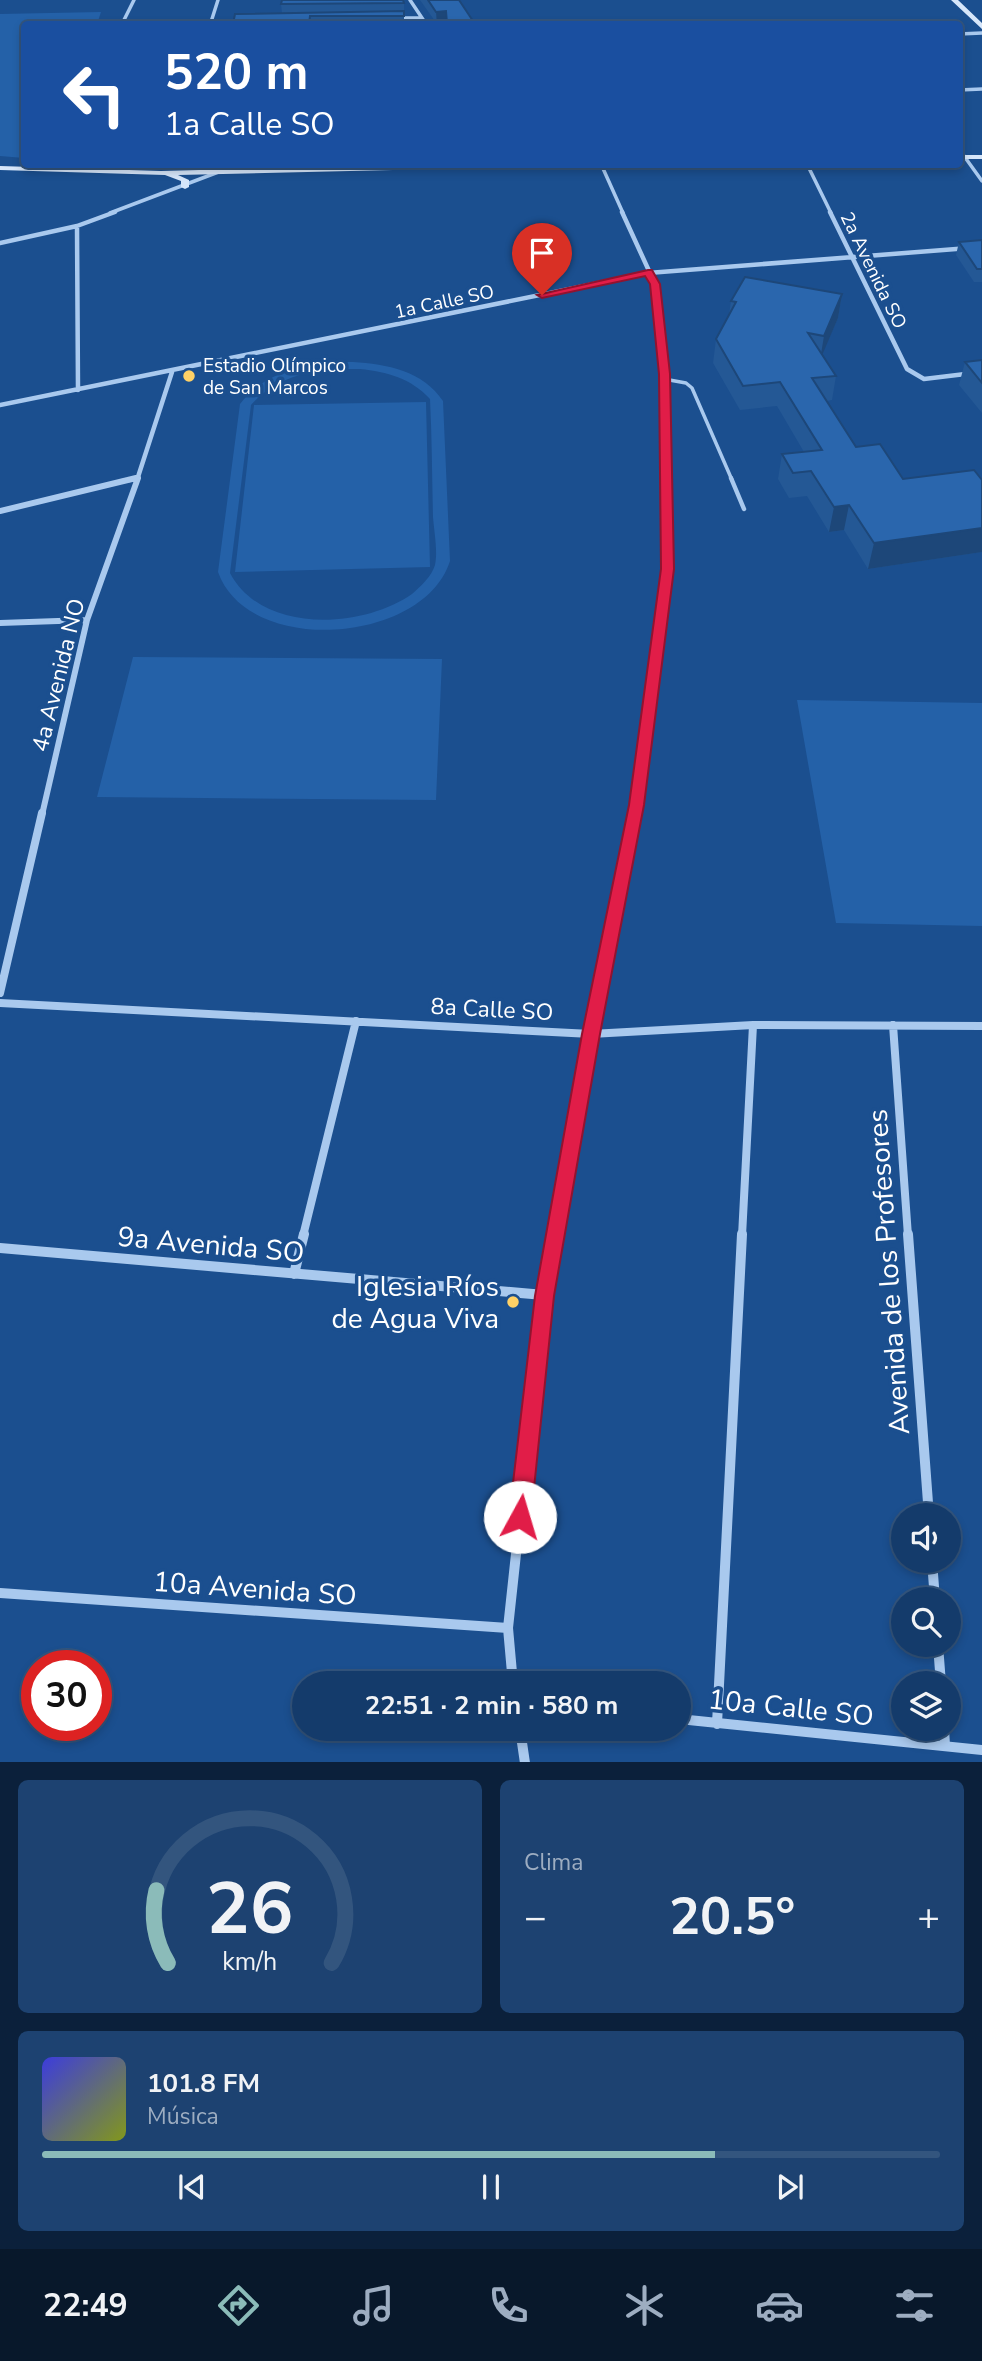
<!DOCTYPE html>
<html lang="es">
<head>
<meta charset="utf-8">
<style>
	body { margin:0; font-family:"Nunito Sans",sans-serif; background:#1d4271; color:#f1f3f6; height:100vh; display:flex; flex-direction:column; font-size:26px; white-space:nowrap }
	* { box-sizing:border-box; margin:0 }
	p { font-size:23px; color:#9dadc1 }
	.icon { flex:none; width:38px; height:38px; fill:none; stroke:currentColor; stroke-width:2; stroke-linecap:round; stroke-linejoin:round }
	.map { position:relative; height:1762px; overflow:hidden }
	.panel { display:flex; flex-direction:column; gap:18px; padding:18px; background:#0b203b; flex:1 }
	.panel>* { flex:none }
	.guide { position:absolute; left:21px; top:21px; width:942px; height:147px; border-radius:7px; box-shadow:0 4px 10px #0003,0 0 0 2px #33557e; background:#1a4fa0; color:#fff; overflow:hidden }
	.buttons { position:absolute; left:891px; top:1503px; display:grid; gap:14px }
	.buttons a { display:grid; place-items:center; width:70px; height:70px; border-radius:50%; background:#143b6b; box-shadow:0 4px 10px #0003,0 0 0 2px #33557e; font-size:35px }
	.speed { position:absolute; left:21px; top:1650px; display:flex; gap:14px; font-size:35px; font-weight:700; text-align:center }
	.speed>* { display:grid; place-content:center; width:91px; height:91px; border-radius:50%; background:#143b6b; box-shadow:0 4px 10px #0003,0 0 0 2px #33557e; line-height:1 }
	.speed .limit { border:10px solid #d22; background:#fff; color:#111 }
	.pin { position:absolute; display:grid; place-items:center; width:60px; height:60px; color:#fff; margin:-72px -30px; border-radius:50% 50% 50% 0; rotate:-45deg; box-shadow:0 0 7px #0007 }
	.pin .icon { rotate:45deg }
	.me { position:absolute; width:77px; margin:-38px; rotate:6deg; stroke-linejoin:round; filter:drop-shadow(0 0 5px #0008) }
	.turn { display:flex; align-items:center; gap:24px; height:147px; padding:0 28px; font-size:32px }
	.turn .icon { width:91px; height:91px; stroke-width:2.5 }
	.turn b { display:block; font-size:49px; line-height:60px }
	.big { font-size:52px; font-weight:700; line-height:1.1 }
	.panel .tile { flex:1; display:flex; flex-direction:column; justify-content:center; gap:10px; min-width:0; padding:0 24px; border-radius:10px; background:#1d4271 }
	.panel .dial { align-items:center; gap:0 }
	.dial svg { height:182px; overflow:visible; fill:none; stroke:#33557e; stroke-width:7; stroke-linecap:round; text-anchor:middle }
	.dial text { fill:#f1f3f6; stroke:none }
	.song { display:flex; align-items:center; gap:21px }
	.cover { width:84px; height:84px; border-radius:10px; background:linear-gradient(135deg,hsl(240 70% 55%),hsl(70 70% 35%)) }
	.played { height:7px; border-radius:4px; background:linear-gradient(90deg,#8bbbb9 75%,#33557e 75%) }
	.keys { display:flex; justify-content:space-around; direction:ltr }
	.heat { display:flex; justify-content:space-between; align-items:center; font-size:38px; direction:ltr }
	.panel .tiles { flex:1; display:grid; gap:18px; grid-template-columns:1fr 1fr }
	.tile:last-child { grid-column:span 2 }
	.trip { position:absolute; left:292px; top:1671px; width:399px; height:70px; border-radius:35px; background:#143b6b; box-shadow:0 4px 10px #0003,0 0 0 2px #33557e; font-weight:700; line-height:70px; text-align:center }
	.dock { display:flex; height:112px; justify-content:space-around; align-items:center; background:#08182b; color:#9dadc1 }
	.dock .icon { width:49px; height:49px }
	.dock .active { color:#8bbbb9 }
	.dock b { font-size:32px; color:#f1f3f6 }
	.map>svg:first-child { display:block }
	.green { fill:#2461a8; fill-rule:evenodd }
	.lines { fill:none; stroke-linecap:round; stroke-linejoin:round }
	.service-far1 { stroke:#a9c9ee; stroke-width:3.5 }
	.service { stroke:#a9c9ee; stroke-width:4.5 }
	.minor-far4 { stroke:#a9c9ee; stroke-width:3.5 }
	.minor-far3 { stroke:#a9c9ee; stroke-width:4.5 }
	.minor-far2 { stroke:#a9c9ee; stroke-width:6 }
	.minor-far1 { stroke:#a9c9ee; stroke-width:8 }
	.minor { stroke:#a9c9ee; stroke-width:10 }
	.secondary { fill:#d6e6fa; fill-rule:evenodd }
	.wall { fill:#245895 }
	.shaded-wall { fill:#1d4779 }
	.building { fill:#2a66ad; stroke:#1d4779; stroke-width:2 }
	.route { fill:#e11d48; stroke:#92132f; stroke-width:2 }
	.poi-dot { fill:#ffd166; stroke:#1b4f8f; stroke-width:2.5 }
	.labels { text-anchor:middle; stroke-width:7; stroke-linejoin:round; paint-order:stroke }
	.far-street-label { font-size:19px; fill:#fff; stroke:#1b4f8f }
	.far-poi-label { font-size:19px; fill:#fff; stroke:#1b4f8f; text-anchor:start }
	.street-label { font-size:23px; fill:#fff; stroke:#1b4f8f }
	.near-street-label { font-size:28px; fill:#fff; stroke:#1b4f8f }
	.near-poi-label { font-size:28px; fill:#fff; stroke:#1b4f8f; text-anchor:end }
</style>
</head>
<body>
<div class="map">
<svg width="982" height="1763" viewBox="0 0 982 1763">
	<rect width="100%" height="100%" fill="#1b4f8f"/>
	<!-- green -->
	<path class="green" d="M101 12 97 24H24V158L0 156V14Z
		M353 362C387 364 423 371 443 401L450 561C424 644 248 657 218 572L240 404C267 369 312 362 353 362ZM360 369C387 372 411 378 430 399 432 438 432 478 433 517 434 531 438 551 435 565 432 576 420 587 412 594 362 629 262 634 230 573L251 405C279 373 320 368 360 369Z
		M426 402 430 567 235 572 254 405Z
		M133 657 442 659 436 800 97 797Z
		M797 700 982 703V926L836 923Z"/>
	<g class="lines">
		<!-- service-far1 -->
		<path class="service-far1" d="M664 379 686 383 692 388 732 480"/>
		<!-- service -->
		<path class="service" d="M731 478 744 509"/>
		<!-- minor-far4 -->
		<path class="minor-far4" d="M410 0 426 24
			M397 18H421
			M211 21H242
			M211 22 218 0
			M122 24 134 0
			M959 34 982 33
			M959 90 982 89
			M959 149 982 181
			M601 164 623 213
			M807 164 831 213
			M110 213 221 171"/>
		<!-- minor-far3 -->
		<path class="minor-far3" d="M622 212 655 284 664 374 666 480
			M830 212 907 369 924 379 982 372
			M77 226 78 390
			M0 243 77 226 115 212
			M0 405 648 273 982 247
			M129 480 138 478
			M137 480 172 372"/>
		<!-- minor-far2 -->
		<path class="minor-far2" d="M0 511 136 478
			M0 623 87 620
			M42 815 87 620 138 478
			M634 815 668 569 666 478"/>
		<!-- minor-far1 -->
		<path class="minor-far1" d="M0 993 42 813
			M0 1003 591 1034 753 1025 982 1026
			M893 1025 908 1236
			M303 1236 356 1021
			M555 1236 634 813
			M742 1236 753 1025"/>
		<!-- minor -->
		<path class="minor" d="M908 1234 929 1516
			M0 1248 544 1295
			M294 1274 304 1234
			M932 1561 935 1600
			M0 1593 508 1628
			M938 1645 941 1684
			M513 1684 508 1628 544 1295 555 1234
			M679 1719 982 1750
			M717 1724 742 1234
			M520 1729 525 1763
			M944 1729 945 1745"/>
		<!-- secondary -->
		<path class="secondary" d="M951 0H958L982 23V29Z
			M959 155H982V159H959Z
			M429 164H564L560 166 178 175 189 180V187L185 189 181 187V181L165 175 0 170V166L161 171Z"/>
	</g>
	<!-- wall -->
	<path class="wall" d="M404 0V24H233L282 13 281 4Z
		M420 0H459L446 23 437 24Z
		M982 240V282H974L956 255 959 242Z
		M842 294 838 318 822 354 836 376 832 400 827 401 856 447 903 479 982 480V552L868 569 844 530 829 532 807 496 789 498 778 479 782 454 804 452 777 406 740 410 713 363 716 339 729 315 731 301Z
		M982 360V413L959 385 965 362Z"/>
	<!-- shaded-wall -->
	<path class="shaded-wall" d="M446 11V23L437 24 436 12Z
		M842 294 838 318 820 360 824 336Z
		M849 505 844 530 829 532 834 507Z
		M982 528V552L868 569 874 543Z"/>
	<!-- building -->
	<path class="building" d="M282 0H403L404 3 281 4Z
		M428 0H459L475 24H447L446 11 436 12Z
		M404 11V16H310L309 24H233L235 14Z
		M982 240V269H977L959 242Z
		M745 277 842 294 824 336 808 333 836 376 812 378 856 447 880 444 903 479 974 470 982 480V528L874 543 849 505 834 507 811 471 793 473 782 454 822 450 780 382 743 386 716 339 736 302 731 301Z
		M982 360V383L965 362Z"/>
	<!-- route -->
	<path class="route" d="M648 270H652L660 284 670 374 674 569 644 805 600 1034 554 1296 531 1517 527 1525 520 1528 512 1525 509 1517 535 1296 582 1034 629 805 661 569 659 374 650 284 645 276 542 298 537 295Z"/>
	<!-- markers -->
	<g class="poi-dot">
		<circle cx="189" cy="376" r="7"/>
		<circle cx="513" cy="1302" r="7"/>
	</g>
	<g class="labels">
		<!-- far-street labels -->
		<g class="far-street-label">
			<text transform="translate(874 270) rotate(64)" y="7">2a Avenida SO</text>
			<text transform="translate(444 301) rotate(-12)" y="7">1a Calle SO</text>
		</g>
		<!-- far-poi labels -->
		<g class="far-poi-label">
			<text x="203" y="372">Estadio Olímpico<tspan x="203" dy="22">de San Marcos</tspan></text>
		</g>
		<!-- street labels -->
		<g class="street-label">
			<text transform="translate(58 675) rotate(-76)" y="8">4a Avenida NO</text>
			<text transform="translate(492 1009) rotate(3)" y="8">8a Calle SO</text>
		</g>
		<!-- near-street labels -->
		<g class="near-street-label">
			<text transform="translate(211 1244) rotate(5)" y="10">9a Avenida SO</text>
			<text transform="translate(888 1272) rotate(-94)" y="10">Avenida de los Profesores</text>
			<text transform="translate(255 1588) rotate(4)" y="10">10a Avenida SO</text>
			<text transform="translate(791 1707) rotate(6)" y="10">10a Calle SO</text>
		</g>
		<!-- near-poi labels -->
		<g class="near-poi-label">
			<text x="499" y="1296">Iglesia Ríos<tspan x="499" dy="32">de Agua Viva</tspan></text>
		</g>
	</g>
</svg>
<div class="buttons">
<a><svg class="icon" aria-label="sound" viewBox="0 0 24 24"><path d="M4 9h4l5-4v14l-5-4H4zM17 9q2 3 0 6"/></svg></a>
<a><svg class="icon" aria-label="search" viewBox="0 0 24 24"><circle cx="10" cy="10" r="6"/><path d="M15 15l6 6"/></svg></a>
<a><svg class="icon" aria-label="layers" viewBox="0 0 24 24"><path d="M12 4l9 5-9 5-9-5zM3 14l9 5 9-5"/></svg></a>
</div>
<div class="speed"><div class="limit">30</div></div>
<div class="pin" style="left:542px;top:295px;background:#d93025"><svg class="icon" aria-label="arrive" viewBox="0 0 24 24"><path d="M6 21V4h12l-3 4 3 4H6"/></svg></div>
<svg class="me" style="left:520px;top:1517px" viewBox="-20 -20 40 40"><circle r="19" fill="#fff"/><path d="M0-13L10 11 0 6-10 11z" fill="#e11d48"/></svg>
<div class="trip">22:51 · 2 min · 580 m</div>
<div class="guide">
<div class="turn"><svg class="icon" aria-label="left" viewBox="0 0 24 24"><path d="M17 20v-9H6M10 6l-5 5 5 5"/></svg><div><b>520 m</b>1a Calle SO</div></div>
</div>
</div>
<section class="panel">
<div class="tiles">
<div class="tile dial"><svg viewBox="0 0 100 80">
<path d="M14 69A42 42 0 1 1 86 69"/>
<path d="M14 69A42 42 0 0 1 9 37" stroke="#8bbbb9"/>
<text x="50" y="56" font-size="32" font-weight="700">26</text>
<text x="50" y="72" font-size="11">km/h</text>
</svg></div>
<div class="tile"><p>Clima</p>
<div class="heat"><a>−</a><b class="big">20.5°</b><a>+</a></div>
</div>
<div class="tile">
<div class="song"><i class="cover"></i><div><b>101.8 FM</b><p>Música</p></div></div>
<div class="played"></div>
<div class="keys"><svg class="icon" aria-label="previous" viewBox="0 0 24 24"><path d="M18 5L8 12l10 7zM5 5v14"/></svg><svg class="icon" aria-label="pause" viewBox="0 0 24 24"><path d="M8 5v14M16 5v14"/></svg><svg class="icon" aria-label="next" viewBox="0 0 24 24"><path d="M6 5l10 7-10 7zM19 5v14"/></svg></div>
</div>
</div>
</section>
<nav class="dock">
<b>22:49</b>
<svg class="icon active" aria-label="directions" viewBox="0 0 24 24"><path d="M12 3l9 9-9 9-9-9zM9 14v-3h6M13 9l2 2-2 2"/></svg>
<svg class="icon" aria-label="music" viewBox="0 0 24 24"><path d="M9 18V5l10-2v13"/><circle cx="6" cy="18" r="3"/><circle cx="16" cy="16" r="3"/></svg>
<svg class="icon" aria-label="phone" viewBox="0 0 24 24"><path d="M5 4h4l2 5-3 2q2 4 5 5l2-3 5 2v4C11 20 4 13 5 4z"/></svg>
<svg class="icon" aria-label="climate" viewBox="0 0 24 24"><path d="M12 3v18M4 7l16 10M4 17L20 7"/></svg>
<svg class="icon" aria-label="car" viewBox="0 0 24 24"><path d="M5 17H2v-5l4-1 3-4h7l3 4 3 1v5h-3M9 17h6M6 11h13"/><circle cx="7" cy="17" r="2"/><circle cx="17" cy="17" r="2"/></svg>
<svg class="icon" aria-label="filters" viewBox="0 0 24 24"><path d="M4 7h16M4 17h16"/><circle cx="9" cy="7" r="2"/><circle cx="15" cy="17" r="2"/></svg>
</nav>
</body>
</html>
